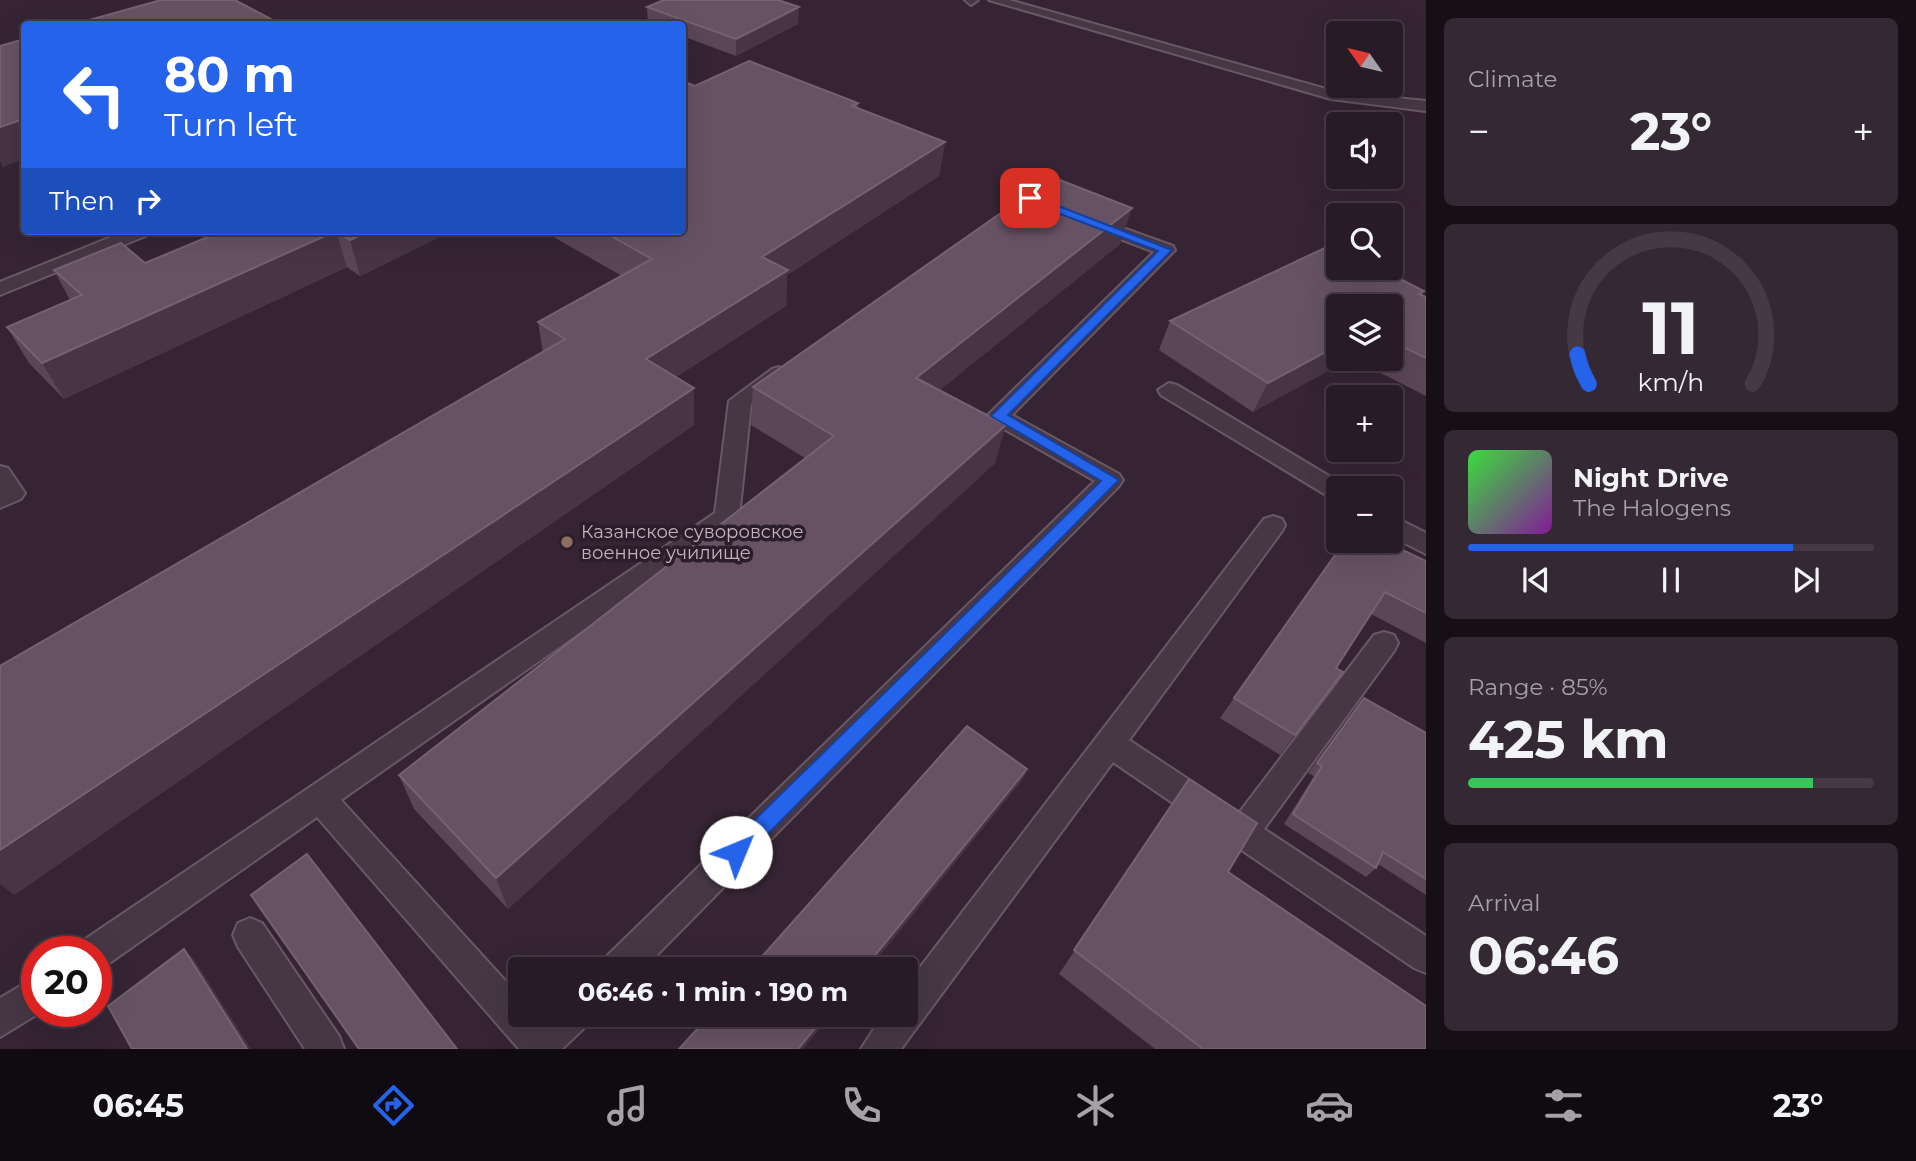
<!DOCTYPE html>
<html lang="en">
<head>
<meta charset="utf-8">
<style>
	body { margin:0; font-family:Montserrat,sans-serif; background:#342833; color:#f1f3f6; height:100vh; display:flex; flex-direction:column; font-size:26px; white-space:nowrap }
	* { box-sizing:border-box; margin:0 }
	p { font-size:23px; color:#a5a1a7 }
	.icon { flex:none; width:38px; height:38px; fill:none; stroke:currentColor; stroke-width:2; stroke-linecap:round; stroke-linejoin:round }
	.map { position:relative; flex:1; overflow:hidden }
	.panel { display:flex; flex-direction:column; gap:18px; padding:18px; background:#160f15; width:490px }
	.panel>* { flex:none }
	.hud { position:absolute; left:21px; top:21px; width:665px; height:214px; border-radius:7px; box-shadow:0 7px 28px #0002,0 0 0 2px #443944; background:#2563eb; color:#fff; overflow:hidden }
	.needle { width:46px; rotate:304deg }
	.buttons { position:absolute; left:1326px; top:21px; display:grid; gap:14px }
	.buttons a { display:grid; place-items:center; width:77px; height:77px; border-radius:7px; background:#281b27; box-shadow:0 7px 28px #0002,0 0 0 2px #443944; font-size:35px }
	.speed { position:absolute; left:21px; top:936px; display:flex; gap:14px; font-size:35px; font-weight:700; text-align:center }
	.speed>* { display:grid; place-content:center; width:91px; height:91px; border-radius:50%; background:#281b27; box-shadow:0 7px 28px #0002,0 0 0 2px #443944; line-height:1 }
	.speed .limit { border:10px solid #d22; background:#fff; color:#111 }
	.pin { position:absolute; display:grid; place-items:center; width:60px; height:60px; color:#fff; margin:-30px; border-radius:14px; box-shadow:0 4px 10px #0006 }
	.me { position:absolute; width:77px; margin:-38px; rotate:45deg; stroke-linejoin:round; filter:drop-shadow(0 0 5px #0008) }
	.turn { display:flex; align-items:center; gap:24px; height:147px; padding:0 28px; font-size:32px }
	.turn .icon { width:91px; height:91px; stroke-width:2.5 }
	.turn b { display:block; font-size:49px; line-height:60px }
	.then { display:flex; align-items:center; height:66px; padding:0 28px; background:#0003; gap:14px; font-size:26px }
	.big { font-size:52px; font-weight:700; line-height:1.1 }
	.panel .widget { flex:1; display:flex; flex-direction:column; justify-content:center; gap:10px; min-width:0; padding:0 24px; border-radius:10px; background:#342833 }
	.panel .dial { align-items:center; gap:0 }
	.dial svg { height:182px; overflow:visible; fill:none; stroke:#443944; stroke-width:7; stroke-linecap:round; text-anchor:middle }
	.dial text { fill:#f1f3f6; stroke:none }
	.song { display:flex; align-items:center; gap:21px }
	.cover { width:84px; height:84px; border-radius:10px; background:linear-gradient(135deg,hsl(120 70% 55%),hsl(290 70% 35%)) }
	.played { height:7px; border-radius:4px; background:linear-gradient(90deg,#2563eb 80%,#443944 80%) }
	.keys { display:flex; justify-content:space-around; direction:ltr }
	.heat { display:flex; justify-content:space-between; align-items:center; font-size:38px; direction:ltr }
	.charge { height:10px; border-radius:5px; background:linear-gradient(90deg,#34c759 85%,#443944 0) }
	.trip { position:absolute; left:508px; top:957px; width:410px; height:70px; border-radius:7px; background:#281b27; box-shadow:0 7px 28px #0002,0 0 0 2px #443944; font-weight:700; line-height:70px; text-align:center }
	.tabs { display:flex; height:112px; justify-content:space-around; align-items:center; background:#100b10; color:#a5a1a7 }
	.tabs .icon { width:49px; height:49px }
	.tabs .on { color:#2563eb }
	.tabs b { font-size:32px; color:#f1f3f6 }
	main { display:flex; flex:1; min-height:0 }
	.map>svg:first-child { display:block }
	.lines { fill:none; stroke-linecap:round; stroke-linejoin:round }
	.service-casing { stroke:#685865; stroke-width:4 }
	.service { fill:#473745; fill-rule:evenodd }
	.wall { fill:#5b4659 }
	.shaded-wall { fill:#473445 }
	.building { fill:#665264; stroke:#756172; stroke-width:2 }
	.route { fill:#2563eb; stroke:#184099; stroke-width:2 }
	.education-dot { fill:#8d6e63; stroke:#2b1d2a; stroke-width:2.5 }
	.labels { text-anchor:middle; stroke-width:7; stroke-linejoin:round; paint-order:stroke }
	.poi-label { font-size:18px; fill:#c3b2c0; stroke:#2b1d2a; text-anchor:start }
</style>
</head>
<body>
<main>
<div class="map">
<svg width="1426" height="1049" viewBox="0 0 1426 1049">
	<rect width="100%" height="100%" fill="#362434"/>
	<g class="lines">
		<!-- service casing -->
		<g class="service-casing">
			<path id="service" d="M965 0H978L971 5Z
				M989 0H1009L1337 92 1426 101V111L1331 99Z
				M1092 217 1173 246 1175 250 1012 415 1119 474 1123 480 1119 486 642 970H600L605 958 1095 481 990 421 987 416 1154 252 1086 226 1083 222 1086 218Z
				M126 231H151L148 235 0 295V282Z
				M779 367 790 374 786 379 751 404 739 517 736 523 341 800 520 997V1015H536L541 1020 546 1015H589L584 1028 562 1049H519L317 817 108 964 96 969V952H79L84 940 715 513 729 401 772 369Z
				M1169 383 1177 385 1349 488H1339V500L1331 498 1161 395 1158 390Z
				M0 466 8 468 25 493 21 499 0 508Z
				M1391 515 1426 533V554L1391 536Z
				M1273 516 1282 519 1285 525 1282 531 1129 740 1239 813 1374 635 1384 632 1394 635 1398 643 1394 651 1264 829 1426 936V973L1414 968 1113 762 901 1049H861L883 1015H905V987L1264 519Z
				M250 918 262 923 339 1036 344 1049H305L238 947 233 935 238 923Z
				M37 976V1012H41L0 1037V998Z"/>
		</g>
		<!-- service -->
		<use href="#service" class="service"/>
	</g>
	<!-- wall -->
	<path class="wall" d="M647 7 798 24 736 56 682 36V24H648Z
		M695 86 858 103V108L945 142 939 176 787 275 786 306 676 377 694 388V425L14 895 543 352 538 322 622 276 543 231H682Z
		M222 231H452L360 276 347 267 64 399 29 363 7 327 70 300 54 270 145 263Z
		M1120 244 940 390 995 463 508 909 414 809 399 775 805 458 751 425 753 387Z
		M1424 291 1422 295 1426 297V396L1353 359H1391V306L1253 412 1159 350 1170 321Z
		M1426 561V643L1371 614 1336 668 1343 672 1280 755 1220 718 1234 698Z
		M1364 698 1426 733V895L1378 864 1376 868 1366 877 1284 824 1314 776 1308 773Z
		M1189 779 1228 872 1425 1006 1426 1005V1049H1155L1059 974Z"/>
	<!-- shaded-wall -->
	<path class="shaded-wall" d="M799 7 798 24 736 56V39Z
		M24 119V159L3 167 0 161V127Z
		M945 142 939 176 787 275 786 306 648 395 646 359 762 257Z
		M1132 208 1120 244 909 415 916 378Z
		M336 231 347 267 64 399 42 363Z
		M369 231H452L360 276 350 240Z
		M1339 345V359H1351L1253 412 1268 383Z
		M694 388V425L14 895 0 884V850Z
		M1006 425 995 463 508 909 496 878Z
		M1027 769 1023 779 868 970H863Z
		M184 949 193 958 251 1049H247Z
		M826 1015H831L803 1049H798Z"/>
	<!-- building -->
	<path class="building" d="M161 0H235L280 24H75Z
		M664 0H778L799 7 736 39 647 7Z
		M24 39V119L0 127V46Z
		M749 61 858 103 852 106 945 142 762 257 788 270 646 359 694 388 0 850V666L565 339 538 322 652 259 602 231H682V81L695 86Z
		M1052 177 1132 208 916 378 1006 425 496 878 399 775 834 436 753 387Z
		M222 231H369L350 240 336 231 42 363 7 327 82 295 54 270 121 243 145 263Z
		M1333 244 1339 247V268H1379L1424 291 1419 294 1426 297V358L1391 341V306H1339V345L1268 383 1170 321Z
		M1345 541H1384L1426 561V613L1385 592 1336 668 1343 672 1295 735 1234 698Z
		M1364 698 1426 733V879L1383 852 1376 868 1293 814 1322 766 1317 763Z
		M967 726 1027 769 863 970H750Z
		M1189 779 1257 823 1228 872 1426 1006V1049H1203L1074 950Z
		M307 854 457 1049H359L251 895Z
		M184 949 247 1049H132L108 1006Z
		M710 1015H826L798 1049H679Z"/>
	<!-- route -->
	<path class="route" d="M1030 195 1172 250 1008 415 1119 480 743 859 736 862 729 859 726 852 729 845 1101 481 991 416 1158 251 1026 201 1025 198Z"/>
	<!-- markers -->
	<circle class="education-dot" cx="567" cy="542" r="7"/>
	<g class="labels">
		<!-- poi labels -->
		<g class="poi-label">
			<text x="581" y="538">Казанское суворовское<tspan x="581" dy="21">военное училище</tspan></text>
		</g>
	</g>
</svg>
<div class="buttons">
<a><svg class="needle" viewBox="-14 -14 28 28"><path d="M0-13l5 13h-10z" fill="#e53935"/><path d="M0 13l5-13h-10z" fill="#a5a1a7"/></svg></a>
<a><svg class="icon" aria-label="sound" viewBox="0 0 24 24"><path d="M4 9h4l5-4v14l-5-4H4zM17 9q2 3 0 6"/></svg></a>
<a><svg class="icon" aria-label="search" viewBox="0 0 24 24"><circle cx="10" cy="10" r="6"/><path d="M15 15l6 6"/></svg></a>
<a><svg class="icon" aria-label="layers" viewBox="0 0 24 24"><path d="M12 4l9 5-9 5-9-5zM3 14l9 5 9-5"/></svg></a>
<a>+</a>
<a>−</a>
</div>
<div class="speed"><div class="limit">20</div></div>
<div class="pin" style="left:1030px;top:198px;background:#d93025"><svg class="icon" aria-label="arrive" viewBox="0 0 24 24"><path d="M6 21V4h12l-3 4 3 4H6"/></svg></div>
<svg class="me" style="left:736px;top:852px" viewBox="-20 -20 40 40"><circle r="19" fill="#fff"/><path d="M0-13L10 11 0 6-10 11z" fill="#2563eb"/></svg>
<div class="trip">06:46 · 1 min · 190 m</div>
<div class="hud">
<div class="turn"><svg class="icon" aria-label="left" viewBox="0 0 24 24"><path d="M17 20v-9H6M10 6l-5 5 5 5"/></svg><div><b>80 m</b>Turn left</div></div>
<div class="then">Then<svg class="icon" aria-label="right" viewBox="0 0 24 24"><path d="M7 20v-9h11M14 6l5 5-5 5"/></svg></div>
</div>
</div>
<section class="panel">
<div class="widget"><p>Climate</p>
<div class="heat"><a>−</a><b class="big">23°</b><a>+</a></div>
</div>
<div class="widget dial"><svg viewBox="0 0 100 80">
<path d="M14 69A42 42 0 1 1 86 69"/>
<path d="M14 69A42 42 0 0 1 9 56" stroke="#2563eb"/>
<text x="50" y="56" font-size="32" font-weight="700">11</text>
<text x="50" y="72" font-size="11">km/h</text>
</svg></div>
<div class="widget">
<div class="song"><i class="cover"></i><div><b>Night Drive</b><p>The Halogens</p></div></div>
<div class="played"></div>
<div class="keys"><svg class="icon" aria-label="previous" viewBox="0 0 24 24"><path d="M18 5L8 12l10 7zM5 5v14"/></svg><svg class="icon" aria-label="pause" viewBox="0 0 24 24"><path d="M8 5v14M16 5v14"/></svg><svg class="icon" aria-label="next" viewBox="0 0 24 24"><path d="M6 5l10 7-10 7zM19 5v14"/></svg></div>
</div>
<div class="widget"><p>Range · 85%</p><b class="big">425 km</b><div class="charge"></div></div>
<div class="widget"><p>Arrival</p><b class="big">06:46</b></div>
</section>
</main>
<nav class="tabs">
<b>06:45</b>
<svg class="icon on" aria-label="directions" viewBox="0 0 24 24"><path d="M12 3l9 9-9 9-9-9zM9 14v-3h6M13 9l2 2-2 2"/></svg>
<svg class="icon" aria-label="music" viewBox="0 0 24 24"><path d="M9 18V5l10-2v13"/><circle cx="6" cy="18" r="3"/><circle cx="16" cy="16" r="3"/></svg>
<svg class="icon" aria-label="phone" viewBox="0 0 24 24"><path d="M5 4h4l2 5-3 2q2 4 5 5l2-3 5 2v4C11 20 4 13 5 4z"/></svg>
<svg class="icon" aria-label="climate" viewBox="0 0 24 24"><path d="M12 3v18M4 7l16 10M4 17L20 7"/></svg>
<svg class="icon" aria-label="car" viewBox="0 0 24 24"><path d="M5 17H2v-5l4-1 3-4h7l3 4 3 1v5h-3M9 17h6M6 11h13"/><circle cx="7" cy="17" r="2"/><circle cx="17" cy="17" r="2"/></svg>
<svg class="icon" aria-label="filters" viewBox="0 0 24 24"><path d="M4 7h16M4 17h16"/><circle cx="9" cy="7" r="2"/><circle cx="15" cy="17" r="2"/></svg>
<b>23°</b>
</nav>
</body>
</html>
